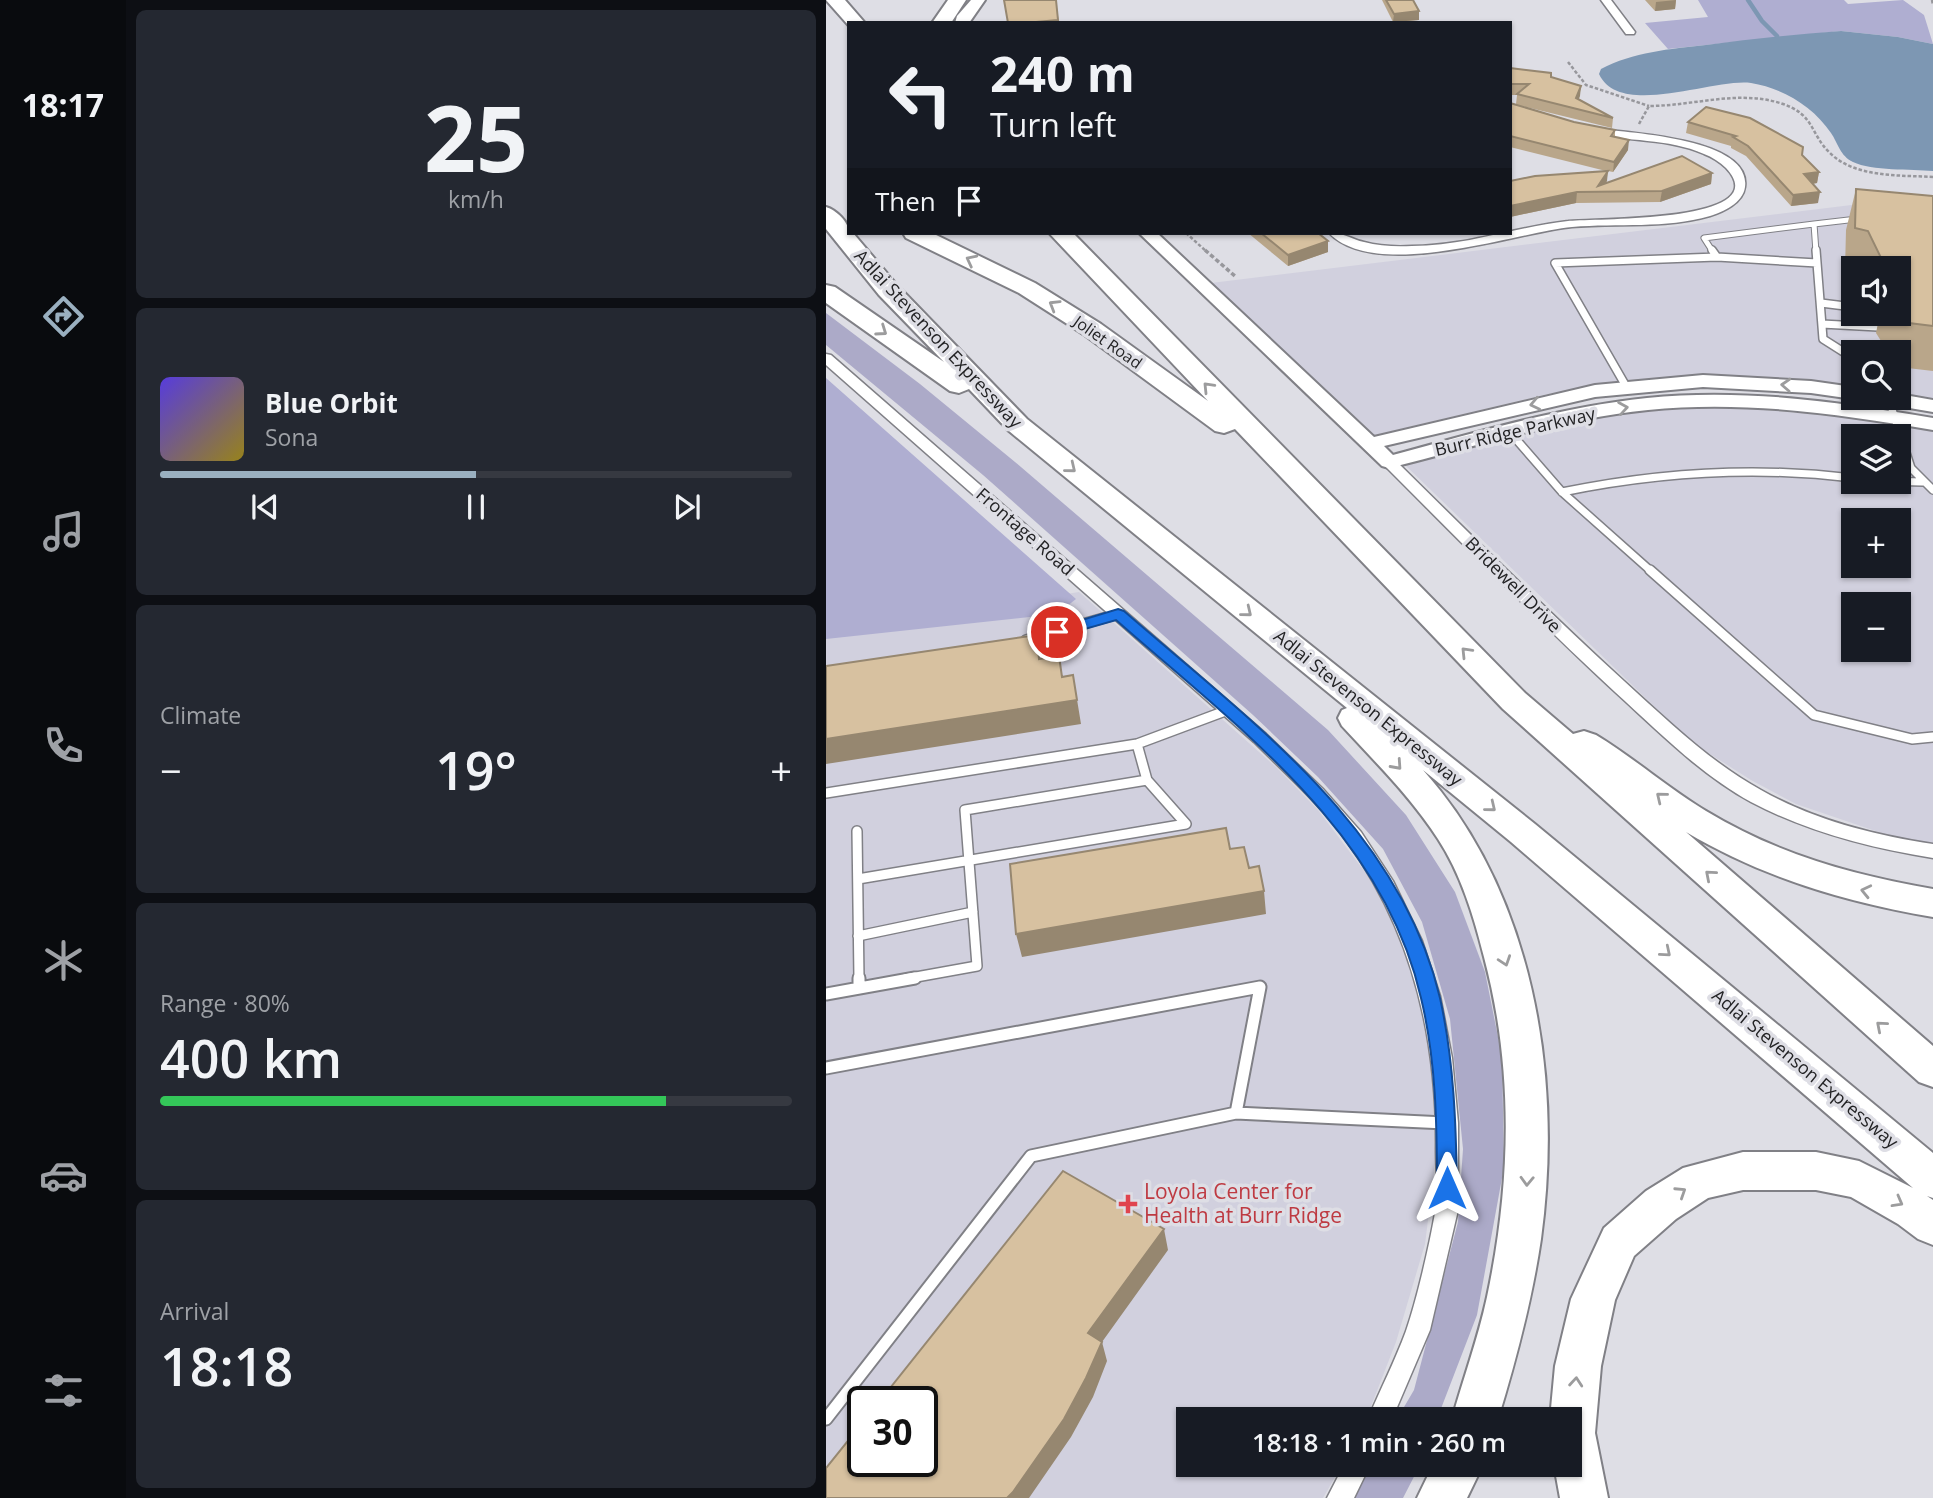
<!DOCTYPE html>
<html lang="en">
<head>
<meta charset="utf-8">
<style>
	body { margin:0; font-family:"Open Sans",sans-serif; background:#242831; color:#f1f3f6; height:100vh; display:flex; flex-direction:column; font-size:26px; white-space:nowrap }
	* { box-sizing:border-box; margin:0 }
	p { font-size:23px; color:#9ea1a6 }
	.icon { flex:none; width:38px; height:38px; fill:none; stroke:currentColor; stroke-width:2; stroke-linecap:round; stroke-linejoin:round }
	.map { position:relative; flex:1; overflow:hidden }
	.details { display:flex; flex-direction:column; gap:10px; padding:10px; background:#0d0f14; width:700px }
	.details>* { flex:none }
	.hud { position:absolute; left:21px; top:21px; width:665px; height:214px; border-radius:0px; box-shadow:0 2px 5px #0004; background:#171b24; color:#f1f3f6; overflow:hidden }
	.fabs { position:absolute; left:1015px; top:256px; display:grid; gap:14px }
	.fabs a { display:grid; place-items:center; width:70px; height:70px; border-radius:0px; background:#171b24; box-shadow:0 2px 5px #0004; font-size:35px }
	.speed { position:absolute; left:21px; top:1386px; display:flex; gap:14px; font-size:35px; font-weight:700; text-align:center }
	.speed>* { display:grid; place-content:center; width:91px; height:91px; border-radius:50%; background:#171b24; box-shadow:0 2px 5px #0004; line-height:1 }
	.speed .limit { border:4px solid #111; border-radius:10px; background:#fff; color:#111 }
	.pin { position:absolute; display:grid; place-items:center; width:60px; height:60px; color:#fff; margin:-30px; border:4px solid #fff; border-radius:50%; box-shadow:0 2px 7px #0007 }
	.me { position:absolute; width:77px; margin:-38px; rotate:0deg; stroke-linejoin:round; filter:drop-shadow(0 0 5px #0008) }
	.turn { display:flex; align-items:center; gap:24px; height:147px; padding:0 28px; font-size:32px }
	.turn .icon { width:91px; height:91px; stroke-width:2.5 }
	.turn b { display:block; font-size:49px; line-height:60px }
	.then { display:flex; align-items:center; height:66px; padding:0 28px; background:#0003; gap:14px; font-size:26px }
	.big { font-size:52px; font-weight:600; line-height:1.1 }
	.details .widget { flex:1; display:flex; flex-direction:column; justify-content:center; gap:10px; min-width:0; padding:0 24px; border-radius:10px; background:#242831 }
	.details .dial { align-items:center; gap:0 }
	.dial b { font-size:91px; line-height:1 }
	.song { display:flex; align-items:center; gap:21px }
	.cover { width:84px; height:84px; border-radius:10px; background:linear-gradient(135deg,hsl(250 70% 55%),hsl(50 70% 35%)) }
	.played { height:7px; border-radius:4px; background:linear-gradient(90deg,#9ab0c0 50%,#363941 50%) }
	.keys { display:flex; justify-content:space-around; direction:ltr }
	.heat { display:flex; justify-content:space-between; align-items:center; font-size:38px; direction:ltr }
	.charge { height:10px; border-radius:5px; background:linear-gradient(90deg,#34c759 80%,#363941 0) }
	.trip { position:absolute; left:350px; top:1407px; width:406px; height:70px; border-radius:0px; background:#171b24; box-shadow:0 2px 5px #0004; font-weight:600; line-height:70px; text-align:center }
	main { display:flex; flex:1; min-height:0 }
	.menu { display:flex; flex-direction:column; width:126px; justify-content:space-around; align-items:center; background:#090b0e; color:#9ea1a6 }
	.menu .icon { width:49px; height:49px }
	.menu .selected { color:#9ab0c0 }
	.menu b { font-size:32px; color:#f1f3f6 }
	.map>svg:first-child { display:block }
	.built { fill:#d1d0de; fill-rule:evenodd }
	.green { fill:#acaac8 }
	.forest { fill:#afaed1 }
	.water { fill:#7d97b3 }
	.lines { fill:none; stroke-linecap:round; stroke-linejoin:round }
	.stream { stroke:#7d97b3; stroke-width:4.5 }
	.lane-far3-casing { stroke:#808086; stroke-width:7 }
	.lane-far2-casing { stroke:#808086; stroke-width:10 }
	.lane-far1-casing { stroke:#808086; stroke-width:12 }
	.lane-casing { stroke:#808086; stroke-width:15 }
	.street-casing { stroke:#808086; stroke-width:3 }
	.secondary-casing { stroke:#808086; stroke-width:4 }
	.highway-casing { stroke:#808086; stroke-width:4 }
	.path-far1 { stroke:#97979c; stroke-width:2.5; stroke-dasharray:3.5 2; stroke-linecap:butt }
	.path { stroke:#97979c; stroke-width:3.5; stroke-dasharray:4.5 2.5; stroke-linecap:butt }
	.lane-far3 { stroke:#fff; stroke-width:5 }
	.lane-far2 { stroke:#fff; stroke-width:7 }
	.lane-far1 { stroke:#fff; stroke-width:9 }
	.lane { stroke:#fff; stroke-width:11 }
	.street { fill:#fff; fill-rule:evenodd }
	.secondary { fill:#fff; fill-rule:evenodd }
	.highway { fill:#fff; fill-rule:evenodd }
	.wall { fill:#b9a68a }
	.shaded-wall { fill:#968770 }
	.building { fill:#d7c1a0; stroke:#968770; stroke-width:2 }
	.oneway { stroke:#9c9c9d }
	.route { fill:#1a73e8; stroke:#114b97; stroke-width:2 }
	.health-dot { fill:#e0444e; stroke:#dedee5; stroke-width:2.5 }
	.labels { text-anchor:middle; stroke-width:7; stroke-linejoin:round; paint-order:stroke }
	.far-street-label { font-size:16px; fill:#232325; stroke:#dedee5 }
	.street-label { font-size:18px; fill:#232325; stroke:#dedee5 }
	.near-health-label { font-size:21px; fill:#be3a42; stroke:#dedee5; text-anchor:start }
</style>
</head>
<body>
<main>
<nav class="menu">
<b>18:17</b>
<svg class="icon selected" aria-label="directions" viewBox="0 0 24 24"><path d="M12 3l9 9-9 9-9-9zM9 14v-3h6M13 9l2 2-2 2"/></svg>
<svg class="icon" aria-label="music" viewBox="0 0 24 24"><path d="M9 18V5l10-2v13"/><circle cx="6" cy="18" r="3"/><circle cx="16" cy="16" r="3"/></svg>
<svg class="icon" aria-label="phone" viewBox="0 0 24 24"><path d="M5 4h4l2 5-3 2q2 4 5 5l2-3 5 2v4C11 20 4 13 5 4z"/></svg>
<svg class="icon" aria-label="climate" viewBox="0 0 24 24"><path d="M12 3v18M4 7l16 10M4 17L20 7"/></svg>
<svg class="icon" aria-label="car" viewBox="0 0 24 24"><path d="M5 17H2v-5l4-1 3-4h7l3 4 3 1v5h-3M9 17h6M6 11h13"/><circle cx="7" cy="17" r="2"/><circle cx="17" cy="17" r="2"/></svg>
<svg class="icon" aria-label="filters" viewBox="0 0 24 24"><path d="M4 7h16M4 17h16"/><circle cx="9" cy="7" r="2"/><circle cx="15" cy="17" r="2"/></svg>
</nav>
<section class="details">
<div class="widget dial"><b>25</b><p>km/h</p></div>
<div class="widget">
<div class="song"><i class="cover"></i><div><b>Blue Orbit</b><p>Sona</p></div></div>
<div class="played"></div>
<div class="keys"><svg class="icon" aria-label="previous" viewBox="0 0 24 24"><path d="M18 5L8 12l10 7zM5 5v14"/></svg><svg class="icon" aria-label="pause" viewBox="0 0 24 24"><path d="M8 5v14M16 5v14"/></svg><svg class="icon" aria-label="next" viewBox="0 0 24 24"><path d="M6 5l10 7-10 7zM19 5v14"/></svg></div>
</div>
<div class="widget"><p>Climate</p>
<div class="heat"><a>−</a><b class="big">19°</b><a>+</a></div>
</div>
<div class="widget"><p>Range · 80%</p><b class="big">400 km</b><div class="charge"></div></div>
<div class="widget"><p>Arrival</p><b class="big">18:18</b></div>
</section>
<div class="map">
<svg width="1107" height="1498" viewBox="0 0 1107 1498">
	<rect width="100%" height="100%" fill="#dedee5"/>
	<!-- built -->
	<path class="built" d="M1107 195V401L1073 394V352H1027V388L968 381 877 376 809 381 722 394 549 435 385 283ZM1027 268H1073V313H1027Z
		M892 406 1058 420 1107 428V844L1082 842 970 804 925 780 865 742 577 463 751 419 820 409ZM1027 436H1073V481H1027ZM1027 520H1073V565H1027ZM1027 604H1073V649H1027Z
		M253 592 450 767 492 810 545 880 568 926 591 989 606 1068 609 1164 599 1244 570 1342 540 1419H362V1465H516L497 1498H0V631ZM37 1402H96V1461H37Z"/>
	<!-- green -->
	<path class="green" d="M0 313 94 384 189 462 502 730 580 815 629 892 659 972 676 1057 678 1167 651 1315 611 1419H571L588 1390 632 1222 637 1149 624 1019 596 922 557 849 492 777 427 715 157 475 0 345Z
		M546 1465H594L577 1498H528Z"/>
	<!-- forest -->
	<path class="forest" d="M872 0H1018L1022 4 1077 0 1098 15 1107 44 1072 37 1015 31 842 49 819 23 882 17Z
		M0 378 250 599 231 614 0 639Z"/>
	<!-- water -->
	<path class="water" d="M1015 31 1072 37 1107 44V171C1085 169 1046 171 1027 162 1014 156 1012 143 1005 133 987 106 956 88 925 83 887 78 794 119 773 74L775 69C807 52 844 49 880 45 925 39 970 34 1015 31Z"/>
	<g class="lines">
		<!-- stream -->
		<path class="stream" d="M922 0 936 21 951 36"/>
		<!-- lane-far3 casing -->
		<g class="lane-far3-casing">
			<path id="lane-far3" d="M988 224 1031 219
				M887 252 878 238 988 224 990 252"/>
		</g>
		<!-- lane-far2 casing -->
		<g class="lane-far2-casing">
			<path id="lane-far2" d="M886 250 891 257
				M990 250 997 339 1027 358
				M995 303 1027 307
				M996 324 1052 327
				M801 388 729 263 891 257 991 263
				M1062 397 1085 468 1107 490
				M682 430 736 492 826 572
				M1055 481 1097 482
				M736 492C833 472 928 466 1027 478"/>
		</g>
		<!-- lane-far1 casing -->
		<g class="lane-far1-casing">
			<path id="lane-far1" d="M824 570 988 715 1086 739 1107 737
				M200 640 292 614
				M0 793 311 744 402 710
				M31 831 33 979
				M32 879 360 824 321 780 311 744
				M32 936 147 912
				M79 979 151 966 139 810 321 780"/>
		</g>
		<!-- lane casing -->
		<g class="lane-casing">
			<path id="lane" d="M33 978V988
				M0 994 89 978
				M0 1068 434 987 410 1113
				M0 1419 205 1156 410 1113 619 1123"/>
		</g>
		<!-- street casing -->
		<g class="street-casing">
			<path id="street" d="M775 0H785L809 32 808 34H800Z
				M767 128C799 133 926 137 919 187 917 203 897 212 884 216 839 229 792 223 746 227 688 233 550 282 503 233 517 232 525 239 538 242 553 246 570 247 586 246 640 246 689 227 742 221 761 218 953 224 900 168 894 162 886 157 878 154 842 138 801 142 763 133V129Z
				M0 354 5 355 440 734 497 789 535 832 567 881 596 941 614 996 626 1058 632 1123V1210L604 1330 566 1419H542C554 1390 569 1361 580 1331 591 1299 603 1247 609 1213 613 1193 610 1169 610 1149 611 1040 587 933 522 843 496 806 460 774 428 742L0 365Z
				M563 458 568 459C644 534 719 609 798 681 841 720 884 762 935 790 988 820 1047 835 1107 844V858C1044 848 982 832 925 802 874 774 832 731 789 692 710 619 634 541 558 465L556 462Z
				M518 1465H544L528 1498H501Z"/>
		</g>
		<!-- secondary casing -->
		<g class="secondary-casing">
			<path id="secondary" d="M145 0H159L143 23H129L131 16Z
				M313 233H331L548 437 769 385 877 375 985 381 1027 387V397H1033L1027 399 985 393 877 387 769 397 558 446 567 455C651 432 735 407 821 398 917 388 1013 402 1107 418V430C1013 414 917 400 822 410 733 419 649 447 563 468L556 466Z
				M1073 394 1107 400V412L1054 403 1045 397H1073Z"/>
		</g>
		<!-- highway casing -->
		<g class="highway-casing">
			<path id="highway" d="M0 0H19L39 23H23V26Z
				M122 0H140L125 23H106Z
				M0 207C10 210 23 222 23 233H27L71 285 201 419 709 824 1107 1153V1198L1101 1196 1107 1200V1245L1092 1239 1072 1224 1025 1197 990 1190H917L882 1198 850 1219 808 1256 789 1300 775 1366 769 1433 782 1498H734L728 1465H744V1419H724L729 1366 745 1299 778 1228 820 1191 857 1168 917 1152H990L1033 1161 1087 1188 685 842 597 770C708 894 737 1078 715 1239 706 1300 690 1360 672 1419H626C637 1379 652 1339 661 1297 685 1184 688 1069 658 957 648 917 635 874 612 839 585 797 550 763 516 726L512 718 516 710 521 708 183 431 143 389 133 393 124 391 0 303V285L9 287 118 362 53 295 0 229Z
				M77 233H106L209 283 275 324 382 401 223 233H247L699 693 747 734 758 731 770 735C808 758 842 788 880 811 951 854 1026 875 1107 889V917C1019 902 938 878 860 832L1107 1046V1087L1093 1082 677 709 409 429 398 433 389 431 257 334 193 293 80 238Z
				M607 1465H657L641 1498H591Z"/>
		</g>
		<!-- path-far1 -->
		<path class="path-far1" d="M1106 0 1107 5
			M742 62 760 85 823 106
			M813 124 823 106C868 106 913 89 957 104 989 115 984 134 1004 153 1029 178 1074 175 1107 177
			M360 233 381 252"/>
		<!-- path -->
		<path class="path" d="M379 250 410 277"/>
		<!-- lane-far3 -->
		<use href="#lane-far3" class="lane-far3"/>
		<!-- lane-far2 -->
		<use href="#lane-far2" class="lane-far2"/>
		<!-- lane-far1 -->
		<use href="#lane-far1" class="lane-far1"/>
		<!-- lane -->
		<use href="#lane" class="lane"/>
		<!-- street -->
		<use href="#street" class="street"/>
		<!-- secondary -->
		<use href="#secondary" class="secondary"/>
		<!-- highway -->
		<use href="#highway" class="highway"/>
	</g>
	<!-- wall -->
	<path class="wall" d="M230 0 233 23H182Z
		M556 0H587L593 11V20L567 22Z
		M819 0H850L849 9 829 11Z
		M684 68 725 77 755 86 753 99 787 118 786 128 696 106 748 122 789 130V137L802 150 787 172 782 171 780 183 886 173 885 184 834 202 750 203 684 217 780 171 684 147V103L690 104 691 95H684Z
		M862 122 976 155 993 172 991 183 987 184 992 203 965 206 920 156 905 148V146L860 133Z
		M1030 189 1107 196V371L1073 367V352H1062L1050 333 1052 323 1047 321V313H1073V268H1027V272L1019 270 1020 230Z
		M422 233H492L502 241V252L462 266Z"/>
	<!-- shaded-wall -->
	<path class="shaded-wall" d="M850 0 849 9 829 11 830 2Z
		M593 11V20L567 22 568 14Z
		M755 86 754 96 749 108 750 98Z
		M803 140 802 150 787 172 788 162Z
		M782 171 781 181 774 192 772 186Z
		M993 172 991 183 976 185 978 174Z
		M886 173 885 184 834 202 836 191Z
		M751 192 750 203 684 217V206Z
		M994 192 992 203 965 206 967 195Z
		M502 241V252L462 266V255Z
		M247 675 255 724 0 764V739Z
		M438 891 440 914 196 957 190 934Z
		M338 1229 342 1250 276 1342 281 1361 267 1397 245 1437 203 1498H181L262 1333Z"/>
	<!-- building -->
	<path class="building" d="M178 0H230L232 20 199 23H182Z
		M560 0H587L593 11 568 14Z
		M684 68 725 73V77L755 86 750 98 787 118 691 94 703 84H684Z
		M684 103 748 122 789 130 785 136 803 140 788 162 684 136Z
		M880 107 924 118 977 147 976 155 993 172 978 174 994 192 967 195 922 146 907 137 910 136 862 122Z
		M856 156 886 173 836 191 751 192 684 206V181L709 176 782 171 772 186Z
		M1030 189 1107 196V326L1083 323 1073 308V268H1058V264L1042 231 1029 228Z
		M435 233H492L502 241 462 255Z
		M211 635 213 659 233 656 236 677 247 675 251 700 0 739V666Z
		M400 828 404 849 418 847 423 868 433 866 438 891 190 934 184 864Z
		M237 1171 338 1229 262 1333 276 1342 260 1378 238 1419 187 1492 181 1498H0V1468L37 1422V1461H96V1402H53Z"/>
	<!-- one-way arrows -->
	<defs><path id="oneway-chevron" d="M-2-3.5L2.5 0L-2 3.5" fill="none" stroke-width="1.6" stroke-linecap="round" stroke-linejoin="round" transform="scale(1.75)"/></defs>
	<g class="oneway">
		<use href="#oneway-chevron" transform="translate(145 260) rotate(-153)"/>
		<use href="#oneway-chevron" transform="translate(228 305) rotate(-149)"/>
		<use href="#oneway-chevron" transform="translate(56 331) rotate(35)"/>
		<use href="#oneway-chevron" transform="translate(960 385) rotate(-177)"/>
		<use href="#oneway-chevron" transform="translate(382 387) rotate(-134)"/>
		<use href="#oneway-chevron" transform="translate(709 404) rotate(168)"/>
		<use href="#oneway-chevron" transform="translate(797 408) rotate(-9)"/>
		<use href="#oneway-chevron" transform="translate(245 468) rotate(39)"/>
		<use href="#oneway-chevron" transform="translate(421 612) rotate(39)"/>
		<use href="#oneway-chevron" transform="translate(640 652) rotate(-134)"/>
		<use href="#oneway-chevron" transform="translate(571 765) rotate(48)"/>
		<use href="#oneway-chevron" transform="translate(835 797) rotate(-141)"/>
		<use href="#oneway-chevron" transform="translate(665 807) rotate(39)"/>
		<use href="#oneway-chevron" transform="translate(884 875) rotate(-139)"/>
		<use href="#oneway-chevron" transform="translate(1040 891) rotate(-167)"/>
		<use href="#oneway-chevron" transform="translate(840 952) rotate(40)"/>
		<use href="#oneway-chevron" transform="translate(679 961) rotate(71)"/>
		<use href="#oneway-chevron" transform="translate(1055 1026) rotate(-139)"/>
		<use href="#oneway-chevron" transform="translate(701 1181) rotate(92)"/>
		<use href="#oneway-chevron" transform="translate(855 1192) rotate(-33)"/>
		<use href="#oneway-chevron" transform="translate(1072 1202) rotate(29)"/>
		<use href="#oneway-chevron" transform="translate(750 1382) rotate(-85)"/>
	</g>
	<!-- route -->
	<path class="route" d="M292 609 298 611C423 720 574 827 614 998 628 1061 630 1124 631 1188L628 1195 621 1197 614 1195 611 1188C611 1124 610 1060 595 998 557 831 411 727 290 620L231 637 224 632 226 629Z"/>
	<!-- markers -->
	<path class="health-dot" d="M298.5 1193.5h7v7h7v7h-7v7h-7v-7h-7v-7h7z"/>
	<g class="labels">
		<!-- far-street labels -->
		<g class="far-street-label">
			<text transform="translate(282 342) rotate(35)" y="6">Joliet Road</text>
		</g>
		<!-- street labels -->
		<g class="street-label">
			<text transform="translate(112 339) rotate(47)" y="6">Adlai Stevenson Expressway</text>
			<text transform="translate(689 432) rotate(-13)" y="6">Burr Ridge Parkway</text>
			<text transform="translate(199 532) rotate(41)" y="6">Frontage Road</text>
			<text transform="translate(687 585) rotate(45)" y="6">Bridewell Drive</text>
			<text transform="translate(542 708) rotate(39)" y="6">Adlai Stevenson Expressway</text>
			<text transform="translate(979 1069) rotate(40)" y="6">Adlai Stevenson Expressway</text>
		</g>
		<!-- near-health labels -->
		<g class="near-health-label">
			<text x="318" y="1199">Loyola Center for<tspan x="318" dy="24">Health at Burr Ridge</tspan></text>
		</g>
	</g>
</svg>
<div class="fabs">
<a><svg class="icon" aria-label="sound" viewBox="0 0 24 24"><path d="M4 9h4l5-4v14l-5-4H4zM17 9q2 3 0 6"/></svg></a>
<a><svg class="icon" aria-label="search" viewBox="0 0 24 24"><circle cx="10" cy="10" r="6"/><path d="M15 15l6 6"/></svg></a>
<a><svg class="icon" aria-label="layers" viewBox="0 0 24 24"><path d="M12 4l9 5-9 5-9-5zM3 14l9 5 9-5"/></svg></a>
<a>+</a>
<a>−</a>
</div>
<div class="speed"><div class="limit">30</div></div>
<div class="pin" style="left:231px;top:632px;background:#d93025"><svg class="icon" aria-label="arrive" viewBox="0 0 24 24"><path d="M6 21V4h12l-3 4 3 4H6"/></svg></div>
<svg class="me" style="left:621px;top:1188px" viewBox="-20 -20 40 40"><path d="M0-17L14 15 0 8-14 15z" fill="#1a73e8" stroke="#fff" stroke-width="4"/></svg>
<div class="trip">18:18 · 1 min · 260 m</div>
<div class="hud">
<div class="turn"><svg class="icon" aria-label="left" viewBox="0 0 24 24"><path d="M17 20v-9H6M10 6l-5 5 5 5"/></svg><div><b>240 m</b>Turn left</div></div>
<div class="then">Then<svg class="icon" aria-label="arrive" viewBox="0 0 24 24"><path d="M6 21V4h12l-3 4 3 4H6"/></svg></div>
</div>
</div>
</main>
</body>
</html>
